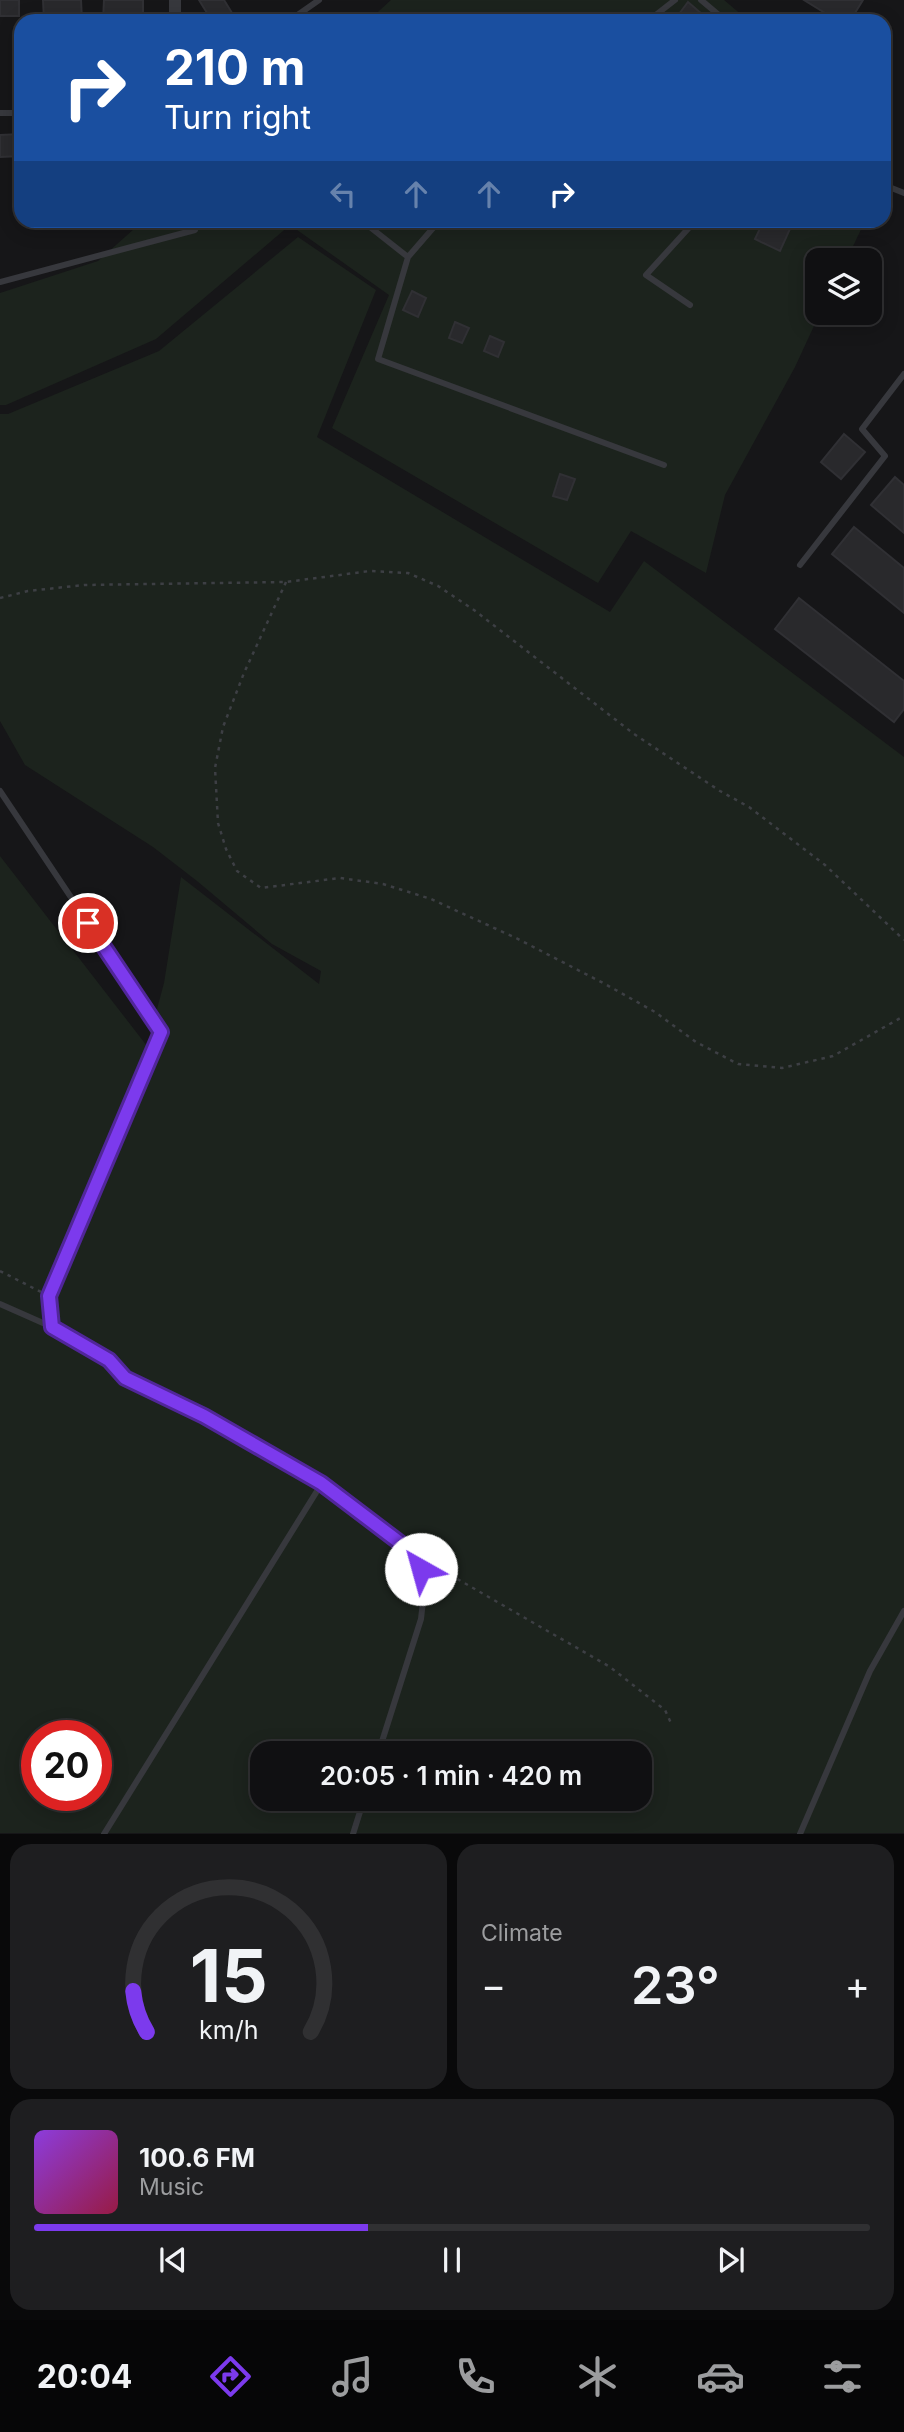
<!DOCTYPE html>
<html lang="en">
<head>
<meta charset="utf-8">
<style>
	body { margin:0; font-family:Inter,sans-serif; background:#1e1e20; color:#f1f3f6; height:100vh; display:flex; flex-direction:column; font-size:26px; white-space:nowrap }
	* { box-sizing:border-box; margin:0 }
	p { font-size:23px; color:#9c9d9f }
	.icon { flex:none; width:38px; height:38px; fill:none; stroke:currentColor; stroke-width:2; stroke-linecap:round; stroke-linejoin:round }
	.map { position:relative; height:1834px; overflow:hidden }
	.side { display:flex; flex-direction:column; gap:10px; padding:10px; background:#09090a; flex:1 }
	.side>* { flex:none }
	.hud { position:absolute; left:14px; top:14px; width:877px; height:214px; border-radius:21px; box-shadow:0 4px 18px #0003,0 0 0 2px #303032; background:#1a4fa0; color:#fff; overflow:hidden }
	.controls { position:absolute; left:805px; top:248px; display:grid; gap:14px }
	.controls a { display:grid; place-items:center; width:77px; height:77px; border-radius:14px; background:#101012; box-shadow:0 4px 18px #0003,0 0 0 2px #303032; font-size:35px }
	.speed { position:absolute; left:21px; top:1720px; display:flex; gap:14px; font-size:35px; font-weight:700; text-align:center }
	.speed>* { display:grid; place-content:center; width:91px; height:91px; border-radius:50%; background:#101012; box-shadow:0 4px 18px #0003,0 0 0 2px #303032; line-height:1 }
	.speed .limit { border:10px solid #d22; background:#fff; color:#111 }
	.pin { position:absolute; display:grid; place-items:center; width:60px; height:60px; color:#fff; margin:-30px; border:4px solid #fff; border-radius:50%; box-shadow:0 2px 7px #0007 }
	.me { position:absolute; width:77px; margin:-38px; rotate:322deg; stroke-linejoin:round; filter:drop-shadow(0 0 5px #0008) }
	.turn { display:flex; align-items:center; gap:24px; height:147px; padding:0 35px; font-size:32px }
	.turn .icon { width:91px; height:91px; stroke-width:2.5 }
	.turn b { display:block; font-size:49px; line-height:60px }
	.lanes { display:flex; align-items:center; height:66px; padding:0 35px; background:#0003; justify-content:center; gap:35px; direction:ltr }
	.lanes .off { opacity:.35 }
	.big { font-size:52px; font-weight:600; line-height:1.1 }
	.side .widget { flex:1; display:flex; flex-direction:column; justify-content:center; gap:10px; min-width:0; padding:0 24px; border-radius:21px; background:#1e1e20 }
	.side .dial { align-items:center; gap:0 }
	.dial svg { height:182px; overflow:visible; fill:none; stroke:#303032; stroke-width:7; stroke-linecap:round; text-anchor:middle }
	.dial text { fill:#f1f3f6; stroke:none }
	.song { display:flex; align-items:center; gap:21px }
	.cover { width:84px; height:84px; border-radius:10px; background:linear-gradient(135deg,hsl(270 70% 55%),hsl(340 70% 35%)) }
	.played { height:7px; border-radius:4px; background:linear-gradient(90deg,#7c3aed 40%,#303032 40%) }
	.keys { display:flex; justify-content:space-around; direction:ltr }
	.heat { display:flex; justify-content:space-between; align-items:center; font-size:38px; direction:ltr }
	.side .tiles { flex:1; display:grid; gap:10px; grid-template-columns:1fr 1fr }
	.widget:last-child { grid-column:span 2 }
	.trip { position:absolute; left:250px; top:1741px; width:402px; height:70px; border-radius:21px; background:#101012; box-shadow:0 4px 18px #0003,0 0 0 2px #303032; font-weight:600; line-height:70px; text-align:center }
	.tabs { display:flex; height:112px; justify-content:space-around; align-items:center; background:#060607; color:#9c9d9f }
	.tabs .icon { width:49px; height:49px }
	.tabs .selected { color:#7c3aed }
	.tabs b { font-size:32px; color:#f1f3f6 }
	.map>svg:first-child { display:block }
	.green { fill:#1c231d; fill-rule:evenodd }
	.building { fill:#29292c; stroke:#303034; stroke-width:2 }
	.lines { fill:none; stroke-linecap:round; stroke-linejoin:round }
	.path { stroke:#3d3f44; stroke-width:2.5; stroke-dasharray:3.5 5; stroke-linecap:butt }
	.service { stroke:#37383d; stroke-width:6 }
	.minor { stroke:#37383d; stroke-width:12 }
	.route-casing { stroke:#51269a; stroke-width:18 }
	.route { stroke:#7c3aed; stroke-width:12 }
</style>
</head>
<body>
<div class="map">
<svg width="904" height="1834" viewBox="0 0 904 1834">
	<rect width="100%" height="100%" fill="#161618"/>
	<!-- green -->
	<path class="green" d="M391 0H724L749 21H368Z
		M143 221H865L846 261H817V313H820L795 367 725 495 706 573 631 531 598 583 332 428 389 295 290 225 156 339 6 405H0V293L98 261Z
		M298 237 376 290 317 437 610 612 644 561 904 757V1833H0V856L147 1046 164 983 181 877 319 984 321 971 272 944 197 881 153 847 25 765 0 721V414H8L159 351ZM37 1736H96V1796H37ZM262 1754H640V1799H262Z"/>
	<!-- building -->
	<path class="building" d="M0 0H19V16H0Z
		M43 0H81L82 20 44 21Z
		M104 0H143V21H103Z
		M199 0H224L237 21H212Z
		M804 0H863L850 21H838Z
		M688 2 710 21H687L679 14Z
		M21 134V156L0 157V135Z
		M764 220H794L780 251 755 239Z
		M412 291 426 298 418 317 403 310Z
		M455 322 469 328 462 343 449 338Z
		M490 336 504 342 498 357 484 351Z
		M844 434 865 452 841 479 821 462Z
		M560 474 575 479 567 500 553 496Z
		M895 477 904 485V533L871 505Z
		M854 527 904 568V613L832 554Z
		M799 598 904 681V709L894 722 775 629Z"/>
	<g class="lines">
		<!-- path -->
		<path class="path" d="M286 582 244 673 223 727 215 768 218 823 226 849 237 871 261 888 340 878 383 884 431 899 516 938 605 984 655 1012 696 1042 738 1064 782 1068 833 1056 904 1016
			M0 598 28 591 84 585 286 582 370 571 408 573 438 586 474 610 634 734 720 791 749 807 825 865 904 940
			M0 1271 41 1292
			M428 1562 610 1667 665 1710 671 1723"/>
		<!-- service -->
		<path class="service" d="M701 0 726 21
			M301 13 310 21
			M289 21 319 0
			M648 21 675 0
			M0 113H21
			M884 185 904 193
			M361 220 408 257 378 359 664 465
			M408 257 440 220
			M0 282 195 230
			M690 305 646 275 696 220
			M800 565 885 456 862 429 904 374
			M0 791 161 1032 49 1296 52 1327 109 1360 125 1378 204 1416 322 1483 416 1555 425 1583 421 1619 378 1754
			M0 1304 52 1327
			M104 1834 322 1483
			M353 1834 364 1799
			M800 1834 870 1671 904 1611"/>
		<!-- minor -->
		<path class="minor" d="M175 21V0"/>
	</g>
	<g class="lines">
		<!-- route casing -->
		<g class="route-casing">
			<path id="route" d="M88 923 161 1032 49 1296 52 1327 109 1360 125 1378 204 1416 321 1483 416 1555 421 1569"/>
		</g>
		<!-- route -->
		<use href="#route" class="route"/>
	</g>
</svg>
<div class="controls">
<a><svg class="icon" aria-label="layers" viewBox="0 0 24 24"><path d="M12 4l9 5-9 5-9-5zM3 14l9 5 9-5"/></svg></a>
</div>
<div class="speed"><div class="limit">20</div></div>
<div class="pin" style="left:88px;top:923px;background:#d93025"><svg class="icon" aria-label="arrive" viewBox="0 0 24 24"><path d="M6 21V4h12l-3 4 3 4H6"/></svg></div>
<svg class="me" style="left:421px;top:1569px" viewBox="-20 -20 40 40"><circle r="19" fill="#fff"/><path d="M0-13L10 11 0 6-10 11z" fill="#7c3aed"/></svg>
<div class="trip">20:05 · 1 min · 420 m</div>
<div class="hud">
<div class="turn"><svg class="icon" aria-label="right" viewBox="0 0 24 24"><path d="M7 20v-9h11M14 6l5 5-5 5"/></svg><div><b>210 m</b>Turn right</div></div>
<div class="lanes"><svg class="icon off" aria-label="left" viewBox="0 0 24 24"><path d="M17 20v-9H6M10 6l-5 5 5 5"/></svg><svg class="icon off" aria-label="ahead" viewBox="0 0 24 24"><path d="M12 20V5M6 11l6-6 6 6"/></svg><svg class="icon off" aria-label="ahead" viewBox="0 0 24 24"><path d="M12 20V5M6 11l6-6 6 6"/></svg><svg class="icon" aria-label="right" viewBox="0 0 24 24"><path d="M7 20v-9h11M14 6l5 5-5 5"/></svg></div>
</div>
</div>
<section class="side">
<div class="tiles">
<div class="widget dial"><svg viewBox="0 0 100 80">
<path d="M14 69A42 42 0 1 1 86 69"/>
<path d="M14 69A42 42 0 0 1 8 51" stroke="#7c3aed"/>
<text x="50" y="56" font-size="32" font-weight="700">15</text>
<text x="50" y="72" font-size="11">km/h</text>
</svg></div>
<div class="widget"><p>Climate</p>
<div class="heat"><a>−</a><b class="big">23°</b><a>+</a></div>
</div>
<div class="widget">
<div class="song"><i class="cover"></i><div><b>100.6 FM</b><p>Music</p></div></div>
<div class="played"></div>
<div class="keys"><svg class="icon" aria-label="previous" viewBox="0 0 24 24"><path d="M18 5L8 12l10 7zM5 5v14"/></svg><svg class="icon" aria-label="pause" viewBox="0 0 24 24"><path d="M8 5v14M16 5v14"/></svg><svg class="icon" aria-label="next" viewBox="0 0 24 24"><path d="M6 5l10 7-10 7zM19 5v14"/></svg></div>
</div>
</div>
</section>
<nav class="tabs">
<b>20:04</b>
<svg class="icon selected" aria-label="directions" viewBox="0 0 24 24"><path d="M12 3l9 9-9 9-9-9zM9 14v-3h6M13 9l2 2-2 2"/></svg>
<svg class="icon" aria-label="music" viewBox="0 0 24 24"><path d="M9 18V5l10-2v13"/><circle cx="6" cy="18" r="3"/><circle cx="16" cy="16" r="3"/></svg>
<svg class="icon" aria-label="phone" viewBox="0 0 24 24"><path d="M5 4h4l2 5-3 2q2 4 5 5l2-3 5 2v4C11 20 4 13 5 4z"/></svg>
<svg class="icon" aria-label="climate" viewBox="0 0 24 24"><path d="M12 3v18M4 7l16 10M4 17L20 7"/></svg>
<svg class="icon" aria-label="car" viewBox="0 0 24 24"><path d="M5 17H2v-5l4-1 3-4h7l3 4 3 1v5h-3M9 17h6M6 11h13"/><circle cx="7" cy="17" r="2"/><circle cx="17" cy="17" r="2"/></svg>
<svg class="icon" aria-label="filters" viewBox="0 0 24 24"><path d="M4 7h16M4 17h16"/><circle cx="9" cy="7" r="2"/><circle cx="15" cy="17" r="2"/></svg>
</nav>
</body>
</html>
